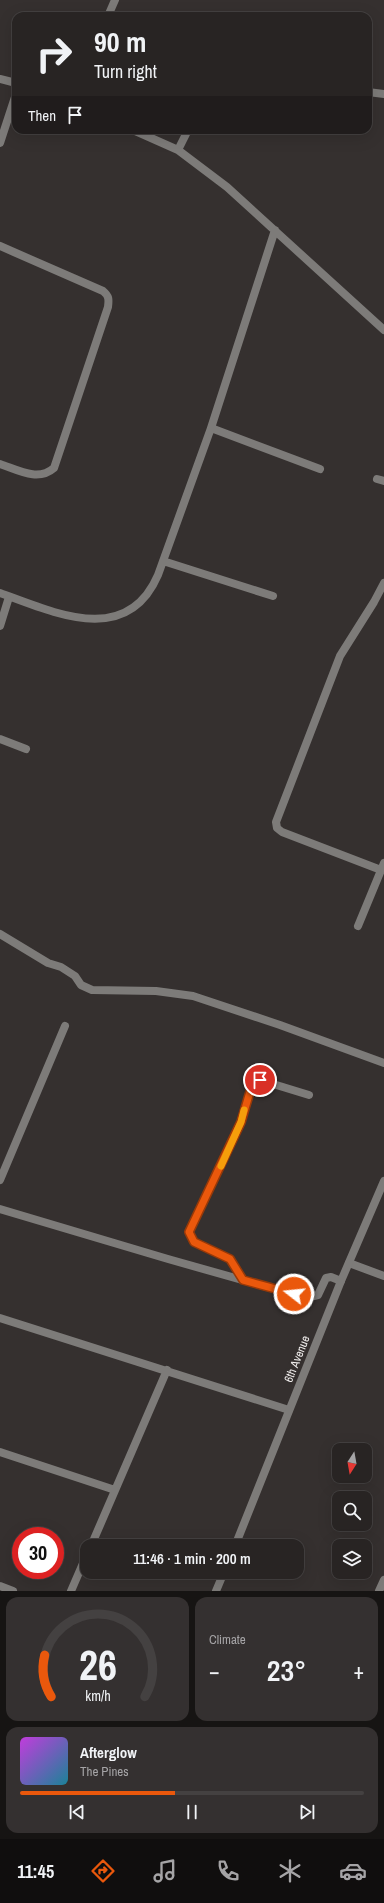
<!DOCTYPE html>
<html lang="en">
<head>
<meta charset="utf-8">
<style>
	body { margin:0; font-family:"Archivo Narrow",sans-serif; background:#343030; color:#f1f3f6; height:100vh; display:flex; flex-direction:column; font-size:15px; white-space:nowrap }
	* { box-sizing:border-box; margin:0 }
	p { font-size:13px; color:#a5a4a6 }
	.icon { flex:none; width:22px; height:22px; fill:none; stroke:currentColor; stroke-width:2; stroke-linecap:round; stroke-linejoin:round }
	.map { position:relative; height:1591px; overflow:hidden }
	.details { display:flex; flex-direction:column; gap:6px; padding:6px; background:#161413; flex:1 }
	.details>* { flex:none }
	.hud { position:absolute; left:12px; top:12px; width:360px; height:122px; border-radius:12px; box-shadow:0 4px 16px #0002,0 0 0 1px #444141; background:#282423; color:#f1f3f6; overflow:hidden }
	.needle { width:26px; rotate:191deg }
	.buttons { position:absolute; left:332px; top:1443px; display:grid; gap:8px }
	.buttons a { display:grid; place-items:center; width:40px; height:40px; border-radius:8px; background:#282423; box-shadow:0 4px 16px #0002,0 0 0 1px #444141; font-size:20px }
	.speed { position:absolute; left:12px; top:1527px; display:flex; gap:8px; font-size:20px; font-weight:700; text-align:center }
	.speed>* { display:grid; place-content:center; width:52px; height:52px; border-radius:50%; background:#282423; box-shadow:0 4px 16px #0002,0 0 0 1px #444141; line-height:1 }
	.speed .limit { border:6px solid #d22; background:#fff; color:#111 }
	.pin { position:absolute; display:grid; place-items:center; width:34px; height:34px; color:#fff; margin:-17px; border:2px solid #fff; border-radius:50%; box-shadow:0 1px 4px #0007 }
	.me { position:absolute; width:44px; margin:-22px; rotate:286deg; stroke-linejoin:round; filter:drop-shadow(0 0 3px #0008) }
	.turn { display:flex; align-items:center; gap:14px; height:84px; padding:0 16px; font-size:18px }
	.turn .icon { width:52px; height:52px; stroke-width:2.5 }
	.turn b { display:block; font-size:28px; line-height:34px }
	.then { display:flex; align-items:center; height:38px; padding:0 16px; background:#0003; gap:8px; font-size:15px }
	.big { font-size:30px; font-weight:600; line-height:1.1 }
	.details .widget { flex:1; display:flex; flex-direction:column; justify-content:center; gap:6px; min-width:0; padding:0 14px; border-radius:12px; background:#343030 }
	.details .dial { align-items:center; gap:0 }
	.dial svg { height:104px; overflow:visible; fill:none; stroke:#444141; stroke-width:7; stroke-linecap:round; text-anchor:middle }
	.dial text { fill:#f1f3f6; stroke:none }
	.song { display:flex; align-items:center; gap:12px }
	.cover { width:48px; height:48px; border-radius:6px; background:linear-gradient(135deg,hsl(290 70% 55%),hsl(190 70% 35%)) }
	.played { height:4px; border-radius:2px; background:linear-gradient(90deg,#ea580c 45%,#444141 45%) }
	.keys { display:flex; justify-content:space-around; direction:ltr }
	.heat { display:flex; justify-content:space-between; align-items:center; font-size:22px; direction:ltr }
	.details .tiles { flex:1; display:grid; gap:6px; grid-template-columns:1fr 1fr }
	.widget:last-child { grid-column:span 2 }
	.trip { position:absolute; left:80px; top:1539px; width:224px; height:40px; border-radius:12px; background:#282423; box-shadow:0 4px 16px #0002,0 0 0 1px #444141; font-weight:600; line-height:40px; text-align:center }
	.tab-bar { display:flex; height:64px; justify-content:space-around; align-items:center; background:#100e0e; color:#a5a4a6 }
	.tab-bar .icon { width:28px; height:28px }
	.tab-bar .current { color:#ea580c }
	.tab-bar b { font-size:18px; color:#f1f3f6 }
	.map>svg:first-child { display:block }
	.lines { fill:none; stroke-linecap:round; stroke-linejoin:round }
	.minor { stroke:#7d7b79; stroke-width:8 }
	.tertiary { stroke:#7d7b79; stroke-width:8 }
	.route-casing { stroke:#983908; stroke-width:10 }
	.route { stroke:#ea580c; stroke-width:7 }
	.slow { stroke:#f59e0b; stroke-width:7 }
	.labels { text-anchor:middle; stroke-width:4; stroke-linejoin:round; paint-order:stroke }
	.street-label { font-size:12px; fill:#f4f1f0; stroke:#35302f }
</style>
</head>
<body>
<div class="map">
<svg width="384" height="1591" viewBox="0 0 384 1591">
	<rect width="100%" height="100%" fill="#35302f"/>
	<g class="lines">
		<!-- minor -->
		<path class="minor" d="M108 16 115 0
			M0 79 16 83
			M368 92 384 94
			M133 130 178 150 227 187 384 330
			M0 143 16 94
			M178 150 188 130
			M0 246 103 291C109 296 109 299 108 307L54 468C38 482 18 470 0 464
			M211 428 320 469
			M377 479 384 481
			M163 561 273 596
			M0 593C55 613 127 647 158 575L211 428 275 230
			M0 626 9 597
			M0 739 26 749
			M381 870 282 832 277 828 276 822 340 656 374 602 384 583
			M358 926 384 863
			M0 934 48 963 61 967 75 976 81 985 92 990 156 991 193 996 280 1025 384 1063
			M0 1180 65 1026
			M0 1209 168 1259 306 1298 318 1295 326 1278 331 1277 341 1281
			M349 1263 384 1276
			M243 1280 230 1259 194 1242 189 1232 241 1122 254 1081 260 1080 309 1095
			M0 1318 289 1410
			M0 1452 115 1490
			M91 1546 167 1370
			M0 1586 13 1591
			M71 1591 87 1554
			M379 1591 384 1580"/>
		<!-- tertiary -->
		<path class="tertiary" d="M235 1546 341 1281 384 1181
			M216 1591 224 1572"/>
	</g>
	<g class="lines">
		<!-- route casing -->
		<g class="route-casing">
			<path id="route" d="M260 1080 254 1081 252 1085 241 1122 189 1232 194 1242 230 1259 243 1280 294 1294"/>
		</g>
		<!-- route -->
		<use href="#route" class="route"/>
		<!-- slow -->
		<path class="slow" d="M221 1166 241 1122 244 1110"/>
	</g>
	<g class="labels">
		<!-- street labels -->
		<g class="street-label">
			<text transform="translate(297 1359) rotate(-68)" y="4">6th Avenue</text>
		</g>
	</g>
</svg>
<div class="buttons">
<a><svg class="needle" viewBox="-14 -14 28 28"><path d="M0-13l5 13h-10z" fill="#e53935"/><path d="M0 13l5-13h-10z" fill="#a5a4a6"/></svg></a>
<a><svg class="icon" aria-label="search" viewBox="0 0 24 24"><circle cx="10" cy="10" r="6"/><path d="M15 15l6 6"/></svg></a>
<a><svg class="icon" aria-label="layers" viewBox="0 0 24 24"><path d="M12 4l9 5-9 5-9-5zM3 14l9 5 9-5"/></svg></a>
</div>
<div class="speed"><div class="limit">30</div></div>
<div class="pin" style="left:260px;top:1080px;background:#d93025"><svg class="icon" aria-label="arrive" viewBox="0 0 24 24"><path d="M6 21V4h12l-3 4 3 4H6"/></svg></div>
<svg class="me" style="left:294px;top:1294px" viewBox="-20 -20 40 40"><circle r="17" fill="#ea580c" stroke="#fff" stroke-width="3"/><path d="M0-11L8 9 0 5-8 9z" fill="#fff"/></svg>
<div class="trip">11:46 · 1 min · 200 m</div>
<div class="hud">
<div class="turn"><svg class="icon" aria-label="right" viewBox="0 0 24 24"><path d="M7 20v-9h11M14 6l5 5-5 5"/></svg><div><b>90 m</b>Turn right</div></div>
<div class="then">Then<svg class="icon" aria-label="arrive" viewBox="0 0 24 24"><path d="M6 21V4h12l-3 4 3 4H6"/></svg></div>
</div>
</div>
<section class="details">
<div class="tiles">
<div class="widget dial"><svg viewBox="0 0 100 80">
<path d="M14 69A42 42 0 1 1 86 69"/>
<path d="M14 69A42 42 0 0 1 9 37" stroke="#ea580c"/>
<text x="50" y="56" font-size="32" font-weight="700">26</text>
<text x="50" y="72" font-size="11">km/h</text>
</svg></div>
<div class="widget"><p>Climate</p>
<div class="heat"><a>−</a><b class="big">23°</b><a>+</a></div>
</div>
<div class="widget">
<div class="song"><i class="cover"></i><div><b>Afterglow</b><p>The Pines</p></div></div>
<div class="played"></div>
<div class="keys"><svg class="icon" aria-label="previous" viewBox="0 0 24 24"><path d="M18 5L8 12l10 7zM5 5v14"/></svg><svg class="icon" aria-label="pause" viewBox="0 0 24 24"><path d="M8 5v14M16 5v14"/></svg><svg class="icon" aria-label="next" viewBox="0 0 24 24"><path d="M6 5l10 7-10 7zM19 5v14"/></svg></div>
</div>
</div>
</section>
<nav class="tab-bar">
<b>11:45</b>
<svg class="icon current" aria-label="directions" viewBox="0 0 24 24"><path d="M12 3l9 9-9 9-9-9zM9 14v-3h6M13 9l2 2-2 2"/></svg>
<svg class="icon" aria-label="music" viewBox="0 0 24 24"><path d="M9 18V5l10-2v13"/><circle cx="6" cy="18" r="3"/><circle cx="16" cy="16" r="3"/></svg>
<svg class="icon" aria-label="phone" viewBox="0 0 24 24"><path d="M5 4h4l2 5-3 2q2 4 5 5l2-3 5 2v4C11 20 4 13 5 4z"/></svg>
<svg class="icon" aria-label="climate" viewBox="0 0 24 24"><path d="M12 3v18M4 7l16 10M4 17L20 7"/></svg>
<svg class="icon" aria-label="car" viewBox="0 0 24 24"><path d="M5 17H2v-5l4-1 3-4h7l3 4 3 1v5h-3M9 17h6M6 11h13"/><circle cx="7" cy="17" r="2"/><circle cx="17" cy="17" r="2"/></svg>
</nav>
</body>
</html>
